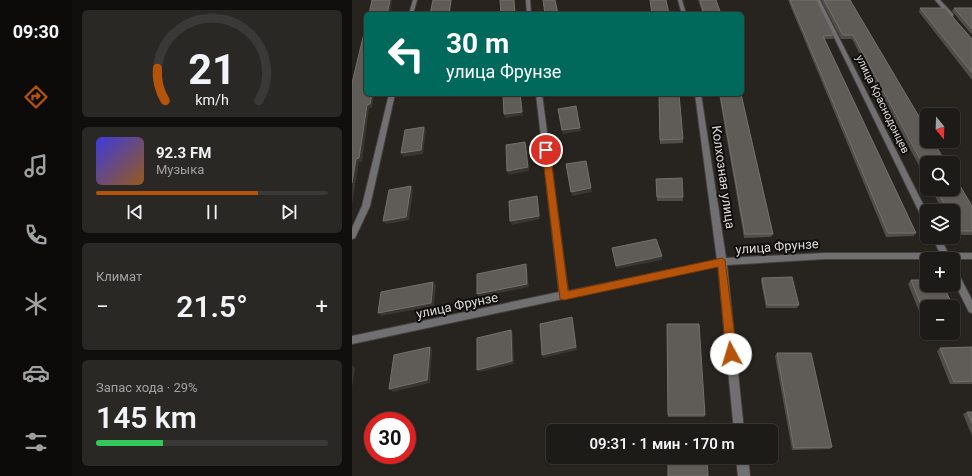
<!DOCTYPE html>
<html lang="ru">
<head>
<meta charset="utf-8">
<style>
	body { margin:0; font-family:Roboto,sans-serif; background:#2a2825; color:#f1f3f6; height:100vh; display:flex; flex-direction:column; font-size:15px; white-space:nowrap }
	* { box-sizing:border-box; margin:0 }
	p { font-size:13px; color:#a0a1a2 }
	.icon { flex:none; width:22px; height:22px; fill:none; stroke:currentColor; stroke-width:2; stroke-linecap:round; stroke-linejoin:round }
	.map { position:relative; flex:1; overflow:hidden }
	.panel { display:flex; flex-direction:column; gap:10px; padding:10px; background:#100f0d; width:280px }
	.panel>* { flex:none }
	.top-card { position:absolute; left:12px; top:12px; width:380px; height:84px; border-radius:6px; box-shadow:0 1px 3px #0004,0 0 0 1px #3b3937; background:#00695c; color:#fff; overflow:hidden }
	.needle { width:26px; rotate:161deg }
	.tools { position:absolute; left:568px; top:108px; display:grid; gap:8px }
	.tools a { display:grid; place-items:center; width:40px; height:40px; border-radius:6px; background:#1d1b18; box-shadow:0 1px 3px #0004,0 0 0 1px #3b3937; font-size:20px }
	.speed { position:absolute; left:12px; top:412px; display:flex; gap:8px; font-size:20px; font-weight:700; text-align:center }
	.speed>* { display:grid; place-content:center; width:52px; height:52px; border-radius:50%; background:#1d1b18; box-shadow:0 1px 3px #0004,0 0 0 1px #3b3937; line-height:1 }
	.speed .limit { border:6px solid #d22; background:#fff; color:#111 }
	.pin { position:absolute; display:grid; place-items:center; width:34px; height:34px; color:#fff; margin:-17px; border:2px solid #fff; border-radius:50%; box-shadow:0 1px 4px #0007 }
	.me { position:absolute; width:44px; margin:-22px; rotate:354deg; stroke-linejoin:round; filter:drop-shadow(0 0 3px #0008) }
	.turn { display:flex; align-items:center; gap:14px; height:84px; padding:0 16px; font-size:18px }
	.turn .icon { width:52px; height:52px; stroke-width:2.5 }
	.turn b { display:block; font-size:28px; line-height:34px }
	.big { font-size:30px; font-weight:600; line-height:1.1 }
	.panel .tile { flex:1; display:flex; flex-direction:column; justify-content:center; gap:6px; min-width:0; padding:0 14px; border-radius:6px; background:#2a2825 }
	.panel .dial { align-items:center; gap:0 }
	.dial svg { height:104px; overflow:visible; fill:none; stroke:#3b3937; stroke-width:7; stroke-linecap:round; text-anchor:middle }
	.dial text { fill:#f1f3f6; stroke:none }
	.song { display:flex; align-items:center; gap:12px }
	.cover { width:48px; height:48px; border-radius:6px; background:linear-gradient(135deg,hsl(240 70% 55%),hsl(30 70% 35%)) }
	.played { height:4px; border-radius:2px; background:linear-gradient(90deg,#b45309 70%,#3b3937 70%) }
	.keys { display:flex; justify-content:space-around; direction:ltr }
	.heat { display:flex; justify-content:space-between; align-items:center; font-size:22px; direction:ltr }
	.charge { height:6px; border-radius:3px; background:linear-gradient(90deg,#34c759 29%,#3b3937 0) }
	.trip { position:absolute; left:194px; top:424px; width:232px; height:40px; border-radius:6px; background:#1d1b18; box-shadow:0 1px 3px #0004,0 0 0 1px #3b3937; font-weight:600; line-height:40px; text-align:center }
	main { display:flex; flex:1; min-height:0 }
	.menu { display:flex; flex-direction:column; width:72px; justify-content:space-around; align-items:center; background:#0c0b0a; color:#a0a1a2 }
	.menu .icon { width:28px; height:28px }
	.menu .current { color:#b45309 }
	.menu b { font-size:18px; color:#f1f3f6 }
	.map>svg:first-child { display:block }
	.lines { fill:none; stroke-linecap:round; stroke-linejoin:round }
	.street-casing { stroke:#44413d; stroke-width:2 }
	.street { fill:#707073; fill-rule:evenodd }
	.wall { fill:#504d48 }
	.shaded-wall { fill:#393631 }
	.building { fill:#5f5c57; stroke:#73706c }
	.route { fill:#b45309; stroke:#753606 }
	.labels { text-anchor:middle; stroke-width:4; stroke-linejoin:round; paint-order:stroke }
	.far-street-label { font-size:11px; fill:#dddbd8; stroke:#0f0e0c }
	.street-label { font-size:13px; fill:#dddbd8; stroke:#0f0e0c }
</style>
</head>
<body>
<main>
<nav class="menu">
<b>09:30</b>
<svg class="icon current" aria-label="directions" viewBox="0 0 24 24"><path d="M12 3l9 9-9 9-9-9zM9 14v-3h6M13 9l2 2-2 2"/></svg>
<svg class="icon" aria-label="music" viewBox="0 0 24 24"><path d="M9 18V5l10-2v13"/><circle cx="6" cy="18" r="3"/><circle cx="16" cy="16" r="3"/></svg>
<svg class="icon" aria-label="phone" viewBox="0 0 24 24"><path d="M5 4h4l2 5-3 2q2 4 5 5l2-3 5 2v4C11 20 4 13 5 4z"/></svg>
<svg class="icon" aria-label="climate" viewBox="0 0 24 24"><path d="M12 3v18M4 7l16 10M4 17L20 7"/></svg>
<svg class="icon" aria-label="car" viewBox="0 0 24 24"><path d="M5 17H2v-5l4-1 3-4h7l3 4 3 1v5h-3M9 17h6M6 11h13"/><circle cx="7" cy="17" r="2"/><circle cx="17" cy="17" r="2"/></svg>
<svg class="icon" aria-label="filters" viewBox="0 0 24 24"><path d="M4 7h16M4 17h16"/><circle cx="9" cy="7" r="2"/><circle cx="15" cy="17" r="2"/></svg>
</nav>
<section class="panel">
<div class="tile dial"><svg viewBox="0 0 100 80">
<path d="M14 69A42 42 0 1 1 86 69"/>
<path d="M14 69A42 42 0 0 1 8 44" stroke="#b45309"/>
<text x="50" y="56" font-size="32" font-weight="700">21</text>
<text x="50" y="72" font-size="11">km/h</text>
</svg></div>
<div class="tile">
<div class="song"><i class="cover"></i><div><b>92.3 FM</b><p>Музыка</p></div></div>
<div class="played"></div>
<div class="keys"><svg class="icon" aria-label="previous" viewBox="0 0 24 24"><path d="M18 5L8 12l10 7zM5 5v14"/></svg><svg class="icon" aria-label="pause" viewBox="0 0 24 24"><path d="M8 5v14M16 5v14"/></svg><svg class="icon" aria-label="next" viewBox="0 0 24 24"><path d="M6 5l10 7-10 7zM19 5v14"/></svg></div>
</div>
<div class="tile"><p>Климат</p>
<div class="heat"><a>−</a><b class="big">21.5°</b><a>+</a></div>
</div>
<div class="tile"><p>Запас хода · 29%</p><b class="big">145 km</b><div class="charge"></div></div>
</section>
<div class="map">
<svg width="620" height="476" viewBox="0 0 620 476">
	<rect width="100%" height="100%" fill="#272420"/>
	<g class="lines">
		<!-- street casing -->
		<g class="street-casing">
			<path id="street" d="M61 0H65L61 14H57Z
				M174 0H178L179 14H175Z
				M326 0H330L334 14H330Z
				M464 0H468L575 212V223L571 220Z
				M583 0H588L601 14V16H597Z
				M37 94H43L18 206 3 238 0 239V228L10 206Z
				M184 94H190L216 291 365 260 343 94H349L374 258 473 253H588L580 237H588L596 253H620V259H473L375 265 392 431H382L366 266 0 344V336L207 292Z
				M601 268 604 269 620 300V313L617 312 601 280Z
				M384 457H396L398 476H386Z"/>
		</g>
		<!-- street -->
		<use href="#street" class="street"/>
	</g>
	<!-- wall -->
	<path class="wall" d="M346 0H364L369 14H351Z
		M436 0H465L482 35 481 39H472L564 233 561 236 534 237Z
		M469 0H498L575 163V181L500 39H489Z
		M568 8 620 39V80L567 12Z
		M602 8H620V35L600 11Z
		M307 94 331 139V143L308 144Z
		M367 94H389L421 234 419 237 392 238Z
		M304 179 331 197V201H305Z
		M579 189H601L620 206V235H604L601 230V211H591Z
		M410 278 447 305 445 308H414L409 281Z
		M559 280 602 308H601V307H575V311H567L556 284Z
		M315 324 353 415 352 417H316Z
		M620 347V384H598L585 351 588 348Z
		M425 353 480 447 478 449 440 450 423 356Z
		M615 412H620V436L611 414Z"/>
	<!-- shaded-wall -->
	<path class="shaded-wall" d="M38 0H40L38 14H35Z
		M99 0H100L98 14H97Z
		M20 94H22L20 108H17L10 162H7L0 204V183L4 159 15 105Z
		M168 94 169 95 171 115 153 118 152 114Z
		M72 127 74 131 71 154 51 157 49 153Z
		M228 128 229 131 211 134 210 130Z
		M173 142 175 146 177 171 157 175 155 171Z
		M59 186 61 190 57 220 34 224 31 221Z
		M239 188 240 192 220 196 219 192Z
		M185 196 186 200 188 219 160 225 158 221Z
		M310 256V260L264 269V266Z
		M174 264 175 268 177 287 127 297 125 294Z
		M81 282 84 285 82 306 29 316 26 313Z
		M220 317 221 321 225 350 192 358 190 355Z
		M159 330 161 333 162 364 127 372 125 370Z
		M78 347 80 350 78 383 41 392 37 389Z
		M0 365 3 368 0 387Z"/>
	<!-- building -->
	<path class="building" d="M20 0H38L35 14H17Z
		M81 0H99L97 14H78Z
		M148 0H162L163 14H149Z
		M191 0H203L206 14H193Z
		M298 0H314L317 14H300Z
		M348 0H364L369 14H352Z
		M438 0H465L482 35 471 36 564 233H536Z
		M472 0H498L575 130V141H581L594 163H575V172L501 35H491Z
		M568 8H593L620 39V73Z
		M602 8H620V29Z
		M14 25V94H20L18 104 15 105 7 158 4 159 0 183V83Z
		M151 94H168L170 112 152 114Z
		M307 94H327L331 139 308 140Z
		M368 94H389L421 234H393Z
		M224 106 228 128 210 130 206 109Z
		M72 127 69 150 49 153 53 130Z
		M173 142 176 167 155 171 154 145Z
		M234 161 239 188 219 192 214 164Z
		M601 174 620 206V231H607L601 221V211H596L584 189H601Z
		M330 178 331 197H305L304 179Z
		M59 186 54 217 31 221 37 190Z
		M185 196 187 216 158 221 157 201Z
		M304 239 310 256 264 266 260 248Z
		M174 264 175 284 125 294V274Z
		M440 277 447 305H415L410 278Z
		M559 280H575V285H591L602 308 575 307V308H570Z
		M81 282 79 303 26 313 29 292Z
		M220 317 224 347 190 355 188 324Z
		M315 324H347L353 415H316Z
		M159 330 160 361 125 370V338Z
		M78 347 75 380 37 389 42 355Z
		M620 347V381L602 382 588 348Z
		M425 353H459L480 447 442 448Z
		M615 412H620V423Z
		M316 457H355L356 476H316Z"/>
	<!-- route -->
	<path class="route" d="M194 148 198 150 216 291 370 258 373 260 385 354 383 358 379 359 375 358 374 354 366 267 212 300 208 299 190 150Z"/>
	<g class="labels">
		<!-- far-street labels -->
		<g class="far-street-label">
			<text transform="translate(531 104) rotate(64)" y="4">улица Краснодонцев</text>
		</g>
		<!-- street labels -->
		<g class="street-label">
			<text transform="translate(372 177) rotate(82)" y="5">Колхозная улица</text>
			<text transform="translate(425 246) rotate(-4)" y="5">улица Фрунзе</text>
			<text transform="translate(105 305) rotate(-12)" y="5">улица Фрунзе</text>
		</g>
	</g>
</svg>
<div class="tools">
<a><svg class="needle" viewBox="-14 -14 28 28"><path d="M0-13l5 13h-10z" fill="#e53935"/><path d="M0 13l5-13h-10z" fill="#a0a1a2"/></svg></a>
<a><svg class="icon" aria-label="search" viewBox="0 0 24 24"><circle cx="10" cy="10" r="6"/><path d="M15 15l6 6"/></svg></a>
<a><svg class="icon" aria-label="layers" viewBox="0 0 24 24"><path d="M12 4l9 5-9 5-9-5zM3 14l9 5 9-5"/></svg></a>
<a>+</a>
<a>−</a>
</div>
<div class="speed"><div class="limit">30</div></div>
<div class="pin" style="left:194px;top:150px;background:#d93025"><svg class="icon" aria-label="arrive" viewBox="0 0 24 24"><path d="M6 21V4h12l-3 4 3 4H6"/></svg></div>
<svg class="me" style="left:379px;top:354px" viewBox="-20 -20 40 40"><circle r="19" fill="#fff"/><path d="M0-13L10 11 0 6-10 11z" fill="#b45309"/></svg>
<div class="trip">09:31 · 1 мин · 170 m</div>
<div class="top-card">
<div class="turn"><svg class="icon" aria-label="left" viewBox="0 0 24 24"><path d="M17 20v-9H6M10 6l-5 5 5 5"/></svg><div><b>30 m</b>улица Фрунзе</div></div>
</div>
</div>
</main>
</body>
</html>
